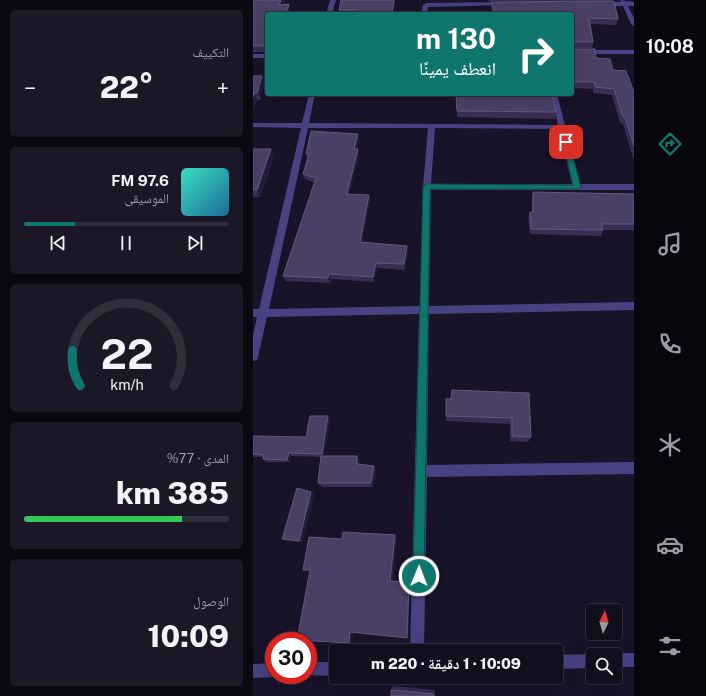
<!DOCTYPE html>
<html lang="ar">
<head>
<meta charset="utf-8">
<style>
	body { margin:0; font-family:"Public Sans","Noto Naskh Arabic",sans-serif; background:#1b1727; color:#f1f3f6; direction:rtl; height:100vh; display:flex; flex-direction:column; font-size:15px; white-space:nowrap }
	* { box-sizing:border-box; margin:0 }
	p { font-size:13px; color:#9c9ca4 }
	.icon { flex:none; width:22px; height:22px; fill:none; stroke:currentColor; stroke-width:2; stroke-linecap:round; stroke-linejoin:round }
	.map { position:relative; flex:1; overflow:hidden; direction:ltr }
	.panel { display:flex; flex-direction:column; gap:10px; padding:10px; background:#0a0810; width:253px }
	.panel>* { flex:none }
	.hud { position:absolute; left:12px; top:12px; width:309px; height:84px; border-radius:4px; box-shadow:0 4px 16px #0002,0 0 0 1px #312e3c; direction:rtl; background:#0f766e; color:#fff; overflow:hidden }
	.needle { width:26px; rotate:5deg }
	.controls { position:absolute; left:333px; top:604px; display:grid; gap:8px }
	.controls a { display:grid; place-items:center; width:36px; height:36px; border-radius:4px; background:#120e1e; box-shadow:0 4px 16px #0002,0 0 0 1px #312e3c; font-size:20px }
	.speed { position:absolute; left:12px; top:632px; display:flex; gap:8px; font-size:20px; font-weight:700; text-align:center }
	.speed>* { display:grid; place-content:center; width:52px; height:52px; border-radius:50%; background:#120e1e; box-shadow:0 4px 16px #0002,0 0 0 1px #312e3c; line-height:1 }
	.speed .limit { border:6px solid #d22; background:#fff; color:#111 }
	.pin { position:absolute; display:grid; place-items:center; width:34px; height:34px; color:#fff; margin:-17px; border-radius:8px; box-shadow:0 2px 6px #0006 }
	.me { position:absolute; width:44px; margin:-22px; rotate:1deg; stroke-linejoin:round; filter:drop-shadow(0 0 3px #0008) }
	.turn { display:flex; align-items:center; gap:14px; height:84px; padding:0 12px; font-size:18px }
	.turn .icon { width:52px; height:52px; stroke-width:2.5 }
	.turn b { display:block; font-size:28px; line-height:34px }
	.big { font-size:30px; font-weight:800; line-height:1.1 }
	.panel .widget { flex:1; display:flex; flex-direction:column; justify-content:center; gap:6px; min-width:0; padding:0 14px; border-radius:6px; background:#1b1727 }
	.panel .dial { align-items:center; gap:0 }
	.dial svg { height:104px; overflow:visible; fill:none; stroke:#312e3c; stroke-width:7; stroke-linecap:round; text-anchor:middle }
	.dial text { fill:#f1f3f6; stroke:none }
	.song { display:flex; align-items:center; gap:12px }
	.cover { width:48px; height:48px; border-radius:6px; background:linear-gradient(135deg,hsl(170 70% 55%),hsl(200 70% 35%)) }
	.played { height:4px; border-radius:2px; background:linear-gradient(90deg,#0f766e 25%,#312e3c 25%) }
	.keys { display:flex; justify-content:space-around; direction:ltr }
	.heat { display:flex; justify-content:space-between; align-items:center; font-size:22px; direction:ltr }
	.charge { height:6px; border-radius:3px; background:linear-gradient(90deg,#34c759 77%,#312e3c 0) }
	.trip { position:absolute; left:76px; top:644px; width:234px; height:40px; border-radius:4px; background:#120e1e; box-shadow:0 4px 16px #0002,0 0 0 1px #312e3c; font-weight:800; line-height:40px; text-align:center; direction:rtl }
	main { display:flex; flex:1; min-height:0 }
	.menu { display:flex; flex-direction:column; width:72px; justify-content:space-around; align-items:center; background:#07060c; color:#9c9ca4 }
	.menu .icon { width:28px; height:28px }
	.menu .selected { color:#0f766e }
	.menu b { font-size:18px; color:#f1f3f6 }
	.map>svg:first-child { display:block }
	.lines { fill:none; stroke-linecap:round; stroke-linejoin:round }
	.minor { fill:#494282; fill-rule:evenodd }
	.wall { fill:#382d54 }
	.shaded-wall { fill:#231b3b }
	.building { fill:#4a4066; stroke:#62587d }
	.route { fill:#0f766e; stroke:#0a4d48 }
</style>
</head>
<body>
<main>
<nav class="menu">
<b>10:08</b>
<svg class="icon selected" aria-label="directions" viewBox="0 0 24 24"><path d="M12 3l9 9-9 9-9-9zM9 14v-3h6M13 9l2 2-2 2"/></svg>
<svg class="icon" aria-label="music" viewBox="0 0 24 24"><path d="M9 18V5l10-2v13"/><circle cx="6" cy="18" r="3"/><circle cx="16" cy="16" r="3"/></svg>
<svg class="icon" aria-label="phone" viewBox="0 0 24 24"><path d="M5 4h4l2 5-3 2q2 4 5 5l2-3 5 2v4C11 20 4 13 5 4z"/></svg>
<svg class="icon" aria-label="climate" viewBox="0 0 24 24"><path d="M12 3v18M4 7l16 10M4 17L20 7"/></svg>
<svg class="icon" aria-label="car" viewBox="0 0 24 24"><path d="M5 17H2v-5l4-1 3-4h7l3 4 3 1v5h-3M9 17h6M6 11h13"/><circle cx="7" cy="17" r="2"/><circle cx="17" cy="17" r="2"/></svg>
<svg class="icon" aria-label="filters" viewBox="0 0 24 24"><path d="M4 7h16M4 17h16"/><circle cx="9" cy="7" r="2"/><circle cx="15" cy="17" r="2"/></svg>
</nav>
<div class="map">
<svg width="381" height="696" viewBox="0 0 381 696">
	<rect width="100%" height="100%" fill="#181328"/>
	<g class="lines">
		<!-- minor -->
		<path class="minor" d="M77 0H83L79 14H73Z
			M367 0 381 2V6H375L381 18V26L378 24 370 6H349L346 4 349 2H368Z
			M251 2 254 4 253 5 175 7 174 14H168L170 5 173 3Z
			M319 50H381V54H319Z
			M0 54H14V58H0Z
			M56 94H62L56 123 305 125 298 94H304L327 184H381V190H178L176 306 381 302V310L176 314 174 465 381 462V474L174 477 171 651H157L166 314 14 317 5 357 4 360 0 361V335L4 317H0V309H6L48 128 0 127V123H49ZM55 128H175L170 187 167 306 16 309ZM182 128 306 129 319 184H178Z
			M362 653H381V667H362V655H357Z
			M340 654 342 655H340V668L303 669V655Z
			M55 662H83V676L52 675H55Z
			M21 663V675H26L21 677 0 678V664Z"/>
	</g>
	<!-- wall -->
	<path class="wall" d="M0 0H32L30 4 37 10 14 14V52H0Z
		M142 0 140 14H87L86 10Z
		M235 0H358V1H235Z
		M238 2 365 19 363 25 337 24 340 42 339 48H319L343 58 360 70 381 92V158H380L371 127 369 123H367L359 95 340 93V89L319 88V14H240L238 8Z
		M0 76 12 83 8 93V100H4L0 113Z
		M203 94H299L303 112 302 119 204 117Z
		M105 134 106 140 104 149H105L106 155 96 194 117 200 109 243 154 246 155 251 152 270 124 268 121 282 78 279 77 283 33 281 30 276 62 183 52 179 50 174 54 159 53 154Z
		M0 149H18L21 157 7 197H0Z
		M280 192 381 194V230H350L348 236 277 234 275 218 277 212H279V198Z
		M276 393 278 437 275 442 257 441V424L193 421V399Z
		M77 419 71 456 107 461V464L124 471 120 487H69L65 483 68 457 38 456 37 462H13L10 459 11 457H0V436L53 437Z
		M61 494 49 542 32 540 29 539Z
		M140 686 182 690 181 696 138 690Z"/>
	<!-- shaded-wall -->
	<path class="shaded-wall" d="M28 0H32L27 11 26 5Z
		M141 0H142L140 14H139Z
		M36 4 37 10 36 14H33Z
		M9 76 12 83 8 93V100L5 92 6 86Z
		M2 93 4 100 0 113V97Z
		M105 134 106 140 102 155 101 149Z
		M18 149 21 157 7 197 4 190Z
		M105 149 106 155 95 199 94 194Z
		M116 195 117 200 108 248 107 242Z
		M154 246 155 251 152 270 151 264Z
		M123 263 124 268 121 282 120 277Z
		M76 274 78 279 77 283 75 278Z
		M75 416 77 419 71 457 69 454Z
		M36 453 38 456 37 462 34 460Z
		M104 456 107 461 106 469 104 464Z
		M121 466 124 471 120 487 118 483Z
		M58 492 61 494 49 542 46 541Z
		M142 535 144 538 140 583 137 581Z
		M156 582 157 584 156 637 154 638Z
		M101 631 100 642 96 643 97 632Z"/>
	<!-- building -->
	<path class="building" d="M0 0H28L26 5 36 4 33 14H14V48L12 46H0Z
		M88 0H141L139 14H101L102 10H86Z
		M361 1 365 19 336 18 340 42H320L319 44V14H243L238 2Z
		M319 45V49H342L343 58 357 59 360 70 373 71 381 92V146L373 120 372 117H370L361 89 342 87 341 82H319Z
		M0 76H9L6 86 5 92 2 93 0 97Z
		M203 94H299L303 112 204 111Z
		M58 131 105 134 101 149H105L94 194 116 195 107 242 154 246 151 264 123 263 120 277 76 274 75 278 30 276 63 178 50 174 56 154H53Z
		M0 149H18L4 190 0 189Z
		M280 192 381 194V224H349L350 230 278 229 277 212H280Z
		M199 390 276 393 278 437 259 436V418L193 416V399H198Z
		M57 416H75L69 454 36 453 34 460 10 459 11 455 0 454V436L53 437Z
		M68 456H104V464L121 466 118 483H65Z
		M44 488 58 492 46 541 29 539Z
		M90 532 142 535 137 581 156 582 154 638 97 632 96 643 44 640 57 570H50L56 537 89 539Z
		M138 690 181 694V696H138Z"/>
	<!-- route -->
	<path class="route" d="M313 140 316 142 328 187 327 189H177L171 576 170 580 166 582 161 580 160 576 170 187 174 184 320 185 310 142Z"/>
</svg>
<div class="controls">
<a><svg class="needle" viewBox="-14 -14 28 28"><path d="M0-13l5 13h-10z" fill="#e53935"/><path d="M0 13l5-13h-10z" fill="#9c9ca4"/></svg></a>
<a><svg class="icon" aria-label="search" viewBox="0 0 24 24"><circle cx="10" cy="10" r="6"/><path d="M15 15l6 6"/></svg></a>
</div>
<div class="speed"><div class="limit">30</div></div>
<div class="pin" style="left:313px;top:142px;background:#d93025"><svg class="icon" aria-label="arrive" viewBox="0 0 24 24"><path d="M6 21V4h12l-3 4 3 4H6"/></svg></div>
<svg class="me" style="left:166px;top:576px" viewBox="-20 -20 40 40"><circle r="17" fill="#0f766e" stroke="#fff" stroke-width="3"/><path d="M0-11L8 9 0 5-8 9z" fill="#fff"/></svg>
<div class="trip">10:09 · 1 دقيقة · 220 m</div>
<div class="hud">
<div class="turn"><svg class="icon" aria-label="right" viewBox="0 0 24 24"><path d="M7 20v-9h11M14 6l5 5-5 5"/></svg><div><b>130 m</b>انعطف يمينًا</div></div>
</div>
</div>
<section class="panel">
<div class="widget"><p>التكييف</p>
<div class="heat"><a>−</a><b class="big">22°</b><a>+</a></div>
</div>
<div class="widget">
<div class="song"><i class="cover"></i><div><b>97.6 FM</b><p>الموسيقى</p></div></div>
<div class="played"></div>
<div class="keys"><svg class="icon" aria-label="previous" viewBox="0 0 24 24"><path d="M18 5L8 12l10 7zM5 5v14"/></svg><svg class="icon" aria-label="pause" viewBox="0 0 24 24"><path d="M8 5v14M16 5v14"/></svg><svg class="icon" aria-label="next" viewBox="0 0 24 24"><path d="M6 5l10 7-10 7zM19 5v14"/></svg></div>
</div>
<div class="widget dial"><svg viewBox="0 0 100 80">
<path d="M14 69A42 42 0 1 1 86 69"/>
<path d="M14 69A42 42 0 0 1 8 42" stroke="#0f766e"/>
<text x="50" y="56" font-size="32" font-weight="700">22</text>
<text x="50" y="72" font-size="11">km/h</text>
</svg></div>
<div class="widget"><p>المدى · 77%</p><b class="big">385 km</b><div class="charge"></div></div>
<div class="widget"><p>الوصول</p><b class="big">10:09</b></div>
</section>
</main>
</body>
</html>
